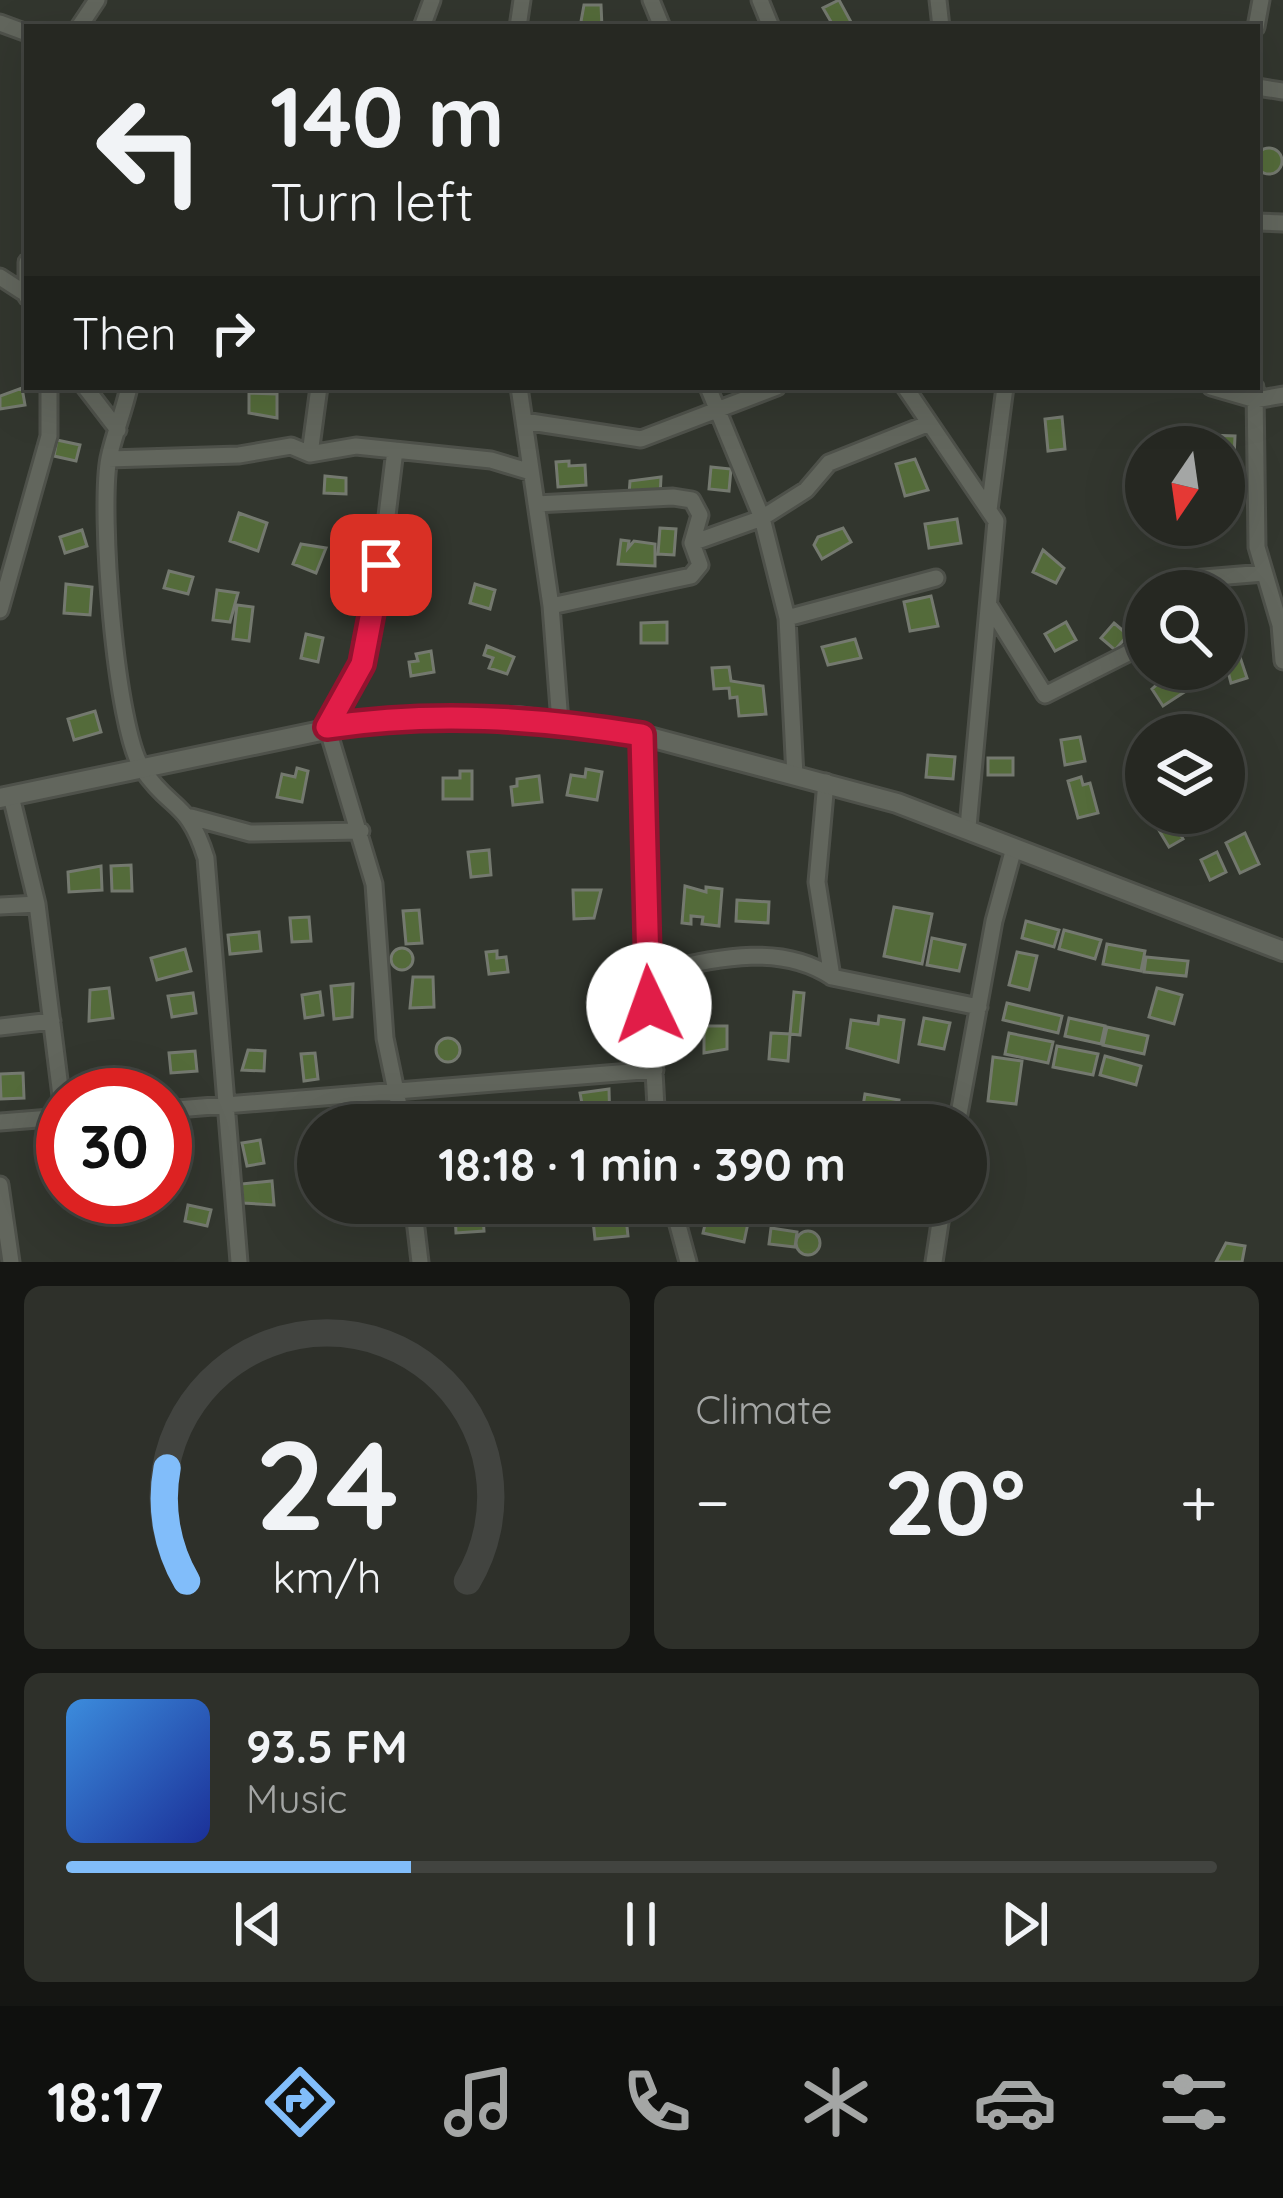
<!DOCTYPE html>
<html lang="en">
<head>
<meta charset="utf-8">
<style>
	body { margin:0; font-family:Quicksand,sans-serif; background:#2e302a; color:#f1f3f6; height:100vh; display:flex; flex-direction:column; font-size:45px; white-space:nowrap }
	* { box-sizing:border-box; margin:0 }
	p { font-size:39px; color:#a4a6a5 }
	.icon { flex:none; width:66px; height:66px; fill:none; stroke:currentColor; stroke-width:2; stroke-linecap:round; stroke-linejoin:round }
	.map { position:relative; height:1262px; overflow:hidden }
	.sheet { display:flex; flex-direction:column; gap:24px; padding:24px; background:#151613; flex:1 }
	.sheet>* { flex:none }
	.hud { position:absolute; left:24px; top:24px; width:1236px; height:366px; border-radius:0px; box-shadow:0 12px 48px #0002,0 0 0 3px #424440; background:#262822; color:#f1f3f6; overflow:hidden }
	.needle { width:78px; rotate:193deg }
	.controls { position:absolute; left:1125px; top:426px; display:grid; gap:24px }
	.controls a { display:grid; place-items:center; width:120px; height:120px; border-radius:50%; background:#262822; box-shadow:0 12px 48px #0002,0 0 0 3px #424440; font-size:60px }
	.speed { position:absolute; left:36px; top:1068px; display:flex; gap:24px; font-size:60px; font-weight:700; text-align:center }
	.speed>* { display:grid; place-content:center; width:156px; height:156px; border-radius:50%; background:#262822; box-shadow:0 12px 48px #0002,0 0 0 3px #424440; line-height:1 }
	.speed .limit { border:18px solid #d22; background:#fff; color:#111 }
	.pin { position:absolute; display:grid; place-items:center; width:102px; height:102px; color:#fff; margin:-51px; border-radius:24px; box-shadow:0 6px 18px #0006 }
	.me { position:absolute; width:132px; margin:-66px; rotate:357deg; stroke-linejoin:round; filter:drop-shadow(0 0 9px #0008) }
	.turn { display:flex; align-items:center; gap:42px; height:252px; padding:0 48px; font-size:54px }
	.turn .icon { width:156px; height:156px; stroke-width:2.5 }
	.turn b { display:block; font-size:84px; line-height:102px }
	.then { display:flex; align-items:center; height:114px; padding:0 48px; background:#0003; gap:24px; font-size:45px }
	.big { font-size:90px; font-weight:700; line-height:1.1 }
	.sheet .tile { flex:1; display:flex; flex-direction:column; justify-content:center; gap:18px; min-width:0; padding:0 42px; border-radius:18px; background:#2e302a }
	.sheet .dial { align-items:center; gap:0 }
	.dial svg { height:312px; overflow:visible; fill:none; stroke:#424440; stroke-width:7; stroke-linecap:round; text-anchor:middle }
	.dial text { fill:#f1f3f6; stroke:none }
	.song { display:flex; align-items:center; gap:36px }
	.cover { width:144px; height:144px; border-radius:18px; background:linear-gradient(135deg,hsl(210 70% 55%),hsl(230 70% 35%)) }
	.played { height:12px; border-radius:6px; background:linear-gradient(90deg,#81bdfa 30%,#424440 30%) }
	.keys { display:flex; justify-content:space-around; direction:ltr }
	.heat { display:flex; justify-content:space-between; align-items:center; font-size:66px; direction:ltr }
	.sheet .tiles { flex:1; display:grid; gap:24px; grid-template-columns:1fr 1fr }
	.tile:last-child { grid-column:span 2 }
	.trip { position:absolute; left:297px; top:1104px; width:690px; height:120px; border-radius:60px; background:#262822; box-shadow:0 12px 48px #0002,0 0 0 3px #424440; font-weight:700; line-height:120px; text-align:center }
	.tabs { display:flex; height:192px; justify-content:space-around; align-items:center; background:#0f100e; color:#a4a6a5 }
	.tabs .icon { width:84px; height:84px }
	.tabs .on { color:#81bdfa }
	.tabs b { font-size:54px; color:#f1f3f6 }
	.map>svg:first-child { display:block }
	.building { fill:#546b3a; stroke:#74796f; stroke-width:3 }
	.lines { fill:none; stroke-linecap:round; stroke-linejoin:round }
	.minor-casing { stroke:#4e514a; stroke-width:21 }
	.tertiary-casing { stroke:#4e514a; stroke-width:24 }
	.minor { stroke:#62665d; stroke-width:15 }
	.tertiary { stroke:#62665d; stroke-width:18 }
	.route-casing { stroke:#92132f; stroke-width:30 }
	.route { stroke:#e11d48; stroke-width:21 }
</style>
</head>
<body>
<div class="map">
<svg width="1283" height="1262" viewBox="0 0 1283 1262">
	<rect width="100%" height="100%" fill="#32362e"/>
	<!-- building -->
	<path class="building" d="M839 0 851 22 834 27 823 8Z
		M584 5H601L602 27H580Z
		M1256 161a13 13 0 1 1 26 0a13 13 0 1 1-26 0Z
		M22 388 25 405 0 409V396Z
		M249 393 277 394V418L249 413Z
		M1062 417 1065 449 1048 451 1045 419Z
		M1208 435 1235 436 1234 458H1224V447H1208Z
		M57 440 80 445 76 461 54 456Z
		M915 459 928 490 905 496 896 464Z
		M569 461V466L585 465 586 485 558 487 556 462Z
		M711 467 731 469 729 491 709 489Z
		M325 476 346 478V494L324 493Z
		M661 477 660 497 629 495 630 481Z
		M239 513 267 523 258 551 230 541Z
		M957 519 961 543 929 548 925 524Z
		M660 528 676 529 674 555 658 554Z
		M843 528 851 542 822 559 814 545 818 537Z
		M82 530 87 546 65 553 60 537Z
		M621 540 629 541 628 548 634 541 655 544V566L618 564Z
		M301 544 326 548 316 573 293 564Z
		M1043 550 1064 568 1056 583 1033 572Z
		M169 571 193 577 188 594 164 588Z
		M66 584 92 587 90 615 64 613Z
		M475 584 495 590 490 609 470 603Z
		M217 590 238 593 230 622 213 620Z
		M931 596 938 626 910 631 904 602Z
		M237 605 253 607 249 641 233 639Z
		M667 622V643H641V623Z
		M1066 622 1076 640 1055 651 1045 634Z
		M1114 623 1128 635 1115 650 1101 638Z
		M306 634 323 638 318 662 301 658Z
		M855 639 861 658 828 665 822 647Z
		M487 646 514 657 507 674 489 668 493 658 484 655Z
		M431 651 434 672 411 676 409 662 418 661 416 654Z
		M1238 651 1247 678 1231 683 1224 656Z
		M729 667 731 681 763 686 766 714 739 716 737 697 730 698 729 688 714 689 712 668Z
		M1182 672 1192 687 1163 706 1152 689 1170 673 1173 677Z
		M95 711 101 732 74 740 68 719Z
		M1080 737 1085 761 1065 765 1061 740Z
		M928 755 955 757 953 779 926 777Z
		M988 758H1013V775H988Z
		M297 768 308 771 302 802 277 797 282 774 295 777Z
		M586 769 602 772 597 800 567 795 571 775 585 777Z
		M460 771H472V799H443V778H460Z
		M539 776 542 802 513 805 511 787 517 786V779Z
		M1081 777 1083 785 1090 783 1098 813 1078 818 1068 781Z
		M1159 813H1168L1183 839 1169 847 1151 817Z
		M1245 833 1259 864 1240 873 1226 843Z
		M489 850 491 875 471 877 468 852Z
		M1217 852 1226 872 1210 880 1201 860Z
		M131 865 132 891H112L111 866Z
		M101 866 102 890 69 892 68 872Z
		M685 886 706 892V887L722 889 719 926 702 924 703 917 691 916V924L682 923Z
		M573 890H601L594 918 574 919Z
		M737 900 769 902 768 923 736 921Z
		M894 907 932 914 922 964 884 956Z
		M419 910 422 943 406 944 403 911Z
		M309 917 311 941 292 942 290 918Z
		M1026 921 1059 930 1054 947 1022 938Z
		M1064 930 1101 940 1095 959 1059 949Z
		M259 932 261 951 230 954 228 935Z
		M932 938 965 945 959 971 927 965Z
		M1107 944 1145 951 1141 971 1103 964Z
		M391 959a11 11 0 1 1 22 0a11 11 0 1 1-22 0Z
		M185 949 191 971 157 980 151 958Z
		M497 951V958L506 957 508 972 489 974 486 952Z
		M1017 952 1037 956 1029 990 1009 985Z
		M1146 957 1188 961 1186 976 1144 972Z
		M413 977H433L434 1007 410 1008Z
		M353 984 352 1017 334 1019 331 986Z
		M109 988 113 1018 89 1021 90 990Z
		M1157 988 1182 995 1174 1024 1149 1017Z
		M320 992 323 1015 305 1018 302 995Z
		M794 992 804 993 800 1035 790 1034Z
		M193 993 196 1013 172 1017 168 996Z
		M1007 1003 1062 1016 1058 1033 1003 1020Z
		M879 1016 904 1020 898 1062 847 1048 851 1020 878 1024Z
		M924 1018 950 1023 944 1049 919 1044Z
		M1069 1018 1105 1026 1101 1044 1065 1036Z
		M704 1026H727V1049L704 1053Z
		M1107 1027 1148 1036 1144 1054 1103 1045Z
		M771 1033 790 1034 788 1061 769 1059Z
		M1009 1033 1053 1042 1048 1063 1005 1054Z
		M436 1050a12 12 0 1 1 24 0a12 12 0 1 1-24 0Z
		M1057 1046 1098 1054 1093 1075 1053 1067Z
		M248 1050 265 1051 264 1071 242 1070Z
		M195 1051 197 1071 171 1073 169 1053Z
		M315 1053 318 1079 304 1081 301 1054Z
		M1105 1056 1141 1066 1136 1085 1100 1075Z
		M993 1057 1022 1061 1016 1104 988 1101Z
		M23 1073 24 1098 1 1099 0 1074Z
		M609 1089 610 1125H586L580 1093Z
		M865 1094 899 1100 895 1125H860Z
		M464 1104 473 1107 477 1125H445L448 1107Z
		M796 1107 811 1110 809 1123 817 1125H782L784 1116 794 1118Z
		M260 1140 264 1163 247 1166 242 1143Z
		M272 1181 274 1205 243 1203 241 1184Z
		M462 1203H482L484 1231 456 1233 455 1213 462 1212Z
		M188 1205 211 1210 207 1226 185 1221Z
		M625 1208 628 1236 595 1239 592 1211Z
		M715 1209 748 1223 744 1242 703 1233 708 1212Z
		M771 1228 797 1232 795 1247 769 1244Z
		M796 1243a12 12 0 1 1 24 0a12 12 0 1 1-24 0Z
		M1226 1243 1245 1246 1242 1262H1216Z"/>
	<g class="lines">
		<!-- minor casing -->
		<g class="minor-casing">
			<path id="minor" d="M651 0 662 27
				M760 0 771 27
				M938 0 941 27
				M0 23 27 33
				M79 27 97 0
				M422 27 432 0
				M518 27 522 0
				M1256 27 1261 0
				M1257 87 1283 91
				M1257 222 1283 223
				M27 262V297
				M0 277 23 292
				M85 387 118 430
				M129 387C124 411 114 434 109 458 99 509 115 730 143 770 171 811 188 800 206 858L239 1262
				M519 387 551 606 560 722
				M708 387 762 518 787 618 795 776
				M905 387 996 521 968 827
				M1211 387 1256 400 1283 395
				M1255 387 1257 547 1280 625 1283 661
				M524 421 641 439 777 387
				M395 450 377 598 362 664 327 727 374 884 385 1038 403 1125
				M310 454 319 387
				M109 459 239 455 291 446 310 454 356 446 491 460 531 472
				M536 504 673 497 692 500 700 515 692 543 700 565 691 576 551 606
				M989 510 1005 387
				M692 543 762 518 806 490 829 463 927 424
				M1172 591 1180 580 1264 573
				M989 605 1045 695 1146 644
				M0 610 49 436V387
				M787 618 936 578
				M642 735 643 874 657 1125
				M826 782 817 882 832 977 979 1007
				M11 796 37 904 63 1112
				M191 817 250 833 361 831
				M0 906 37 904
				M647 974C708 961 776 940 832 977
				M0 1027 52 1021
				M165 1110 655 1070
				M0 1122 63 1117
				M957 1125 994 921 1014 848
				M0 1185 11 1262
				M413 1203 420 1262
				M672 1203 688 1262
				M934 1262 943 1203"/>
		</g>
		<!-- tertiary casing -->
		<g class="tertiary-casing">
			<path id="tertiary" d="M0 798 383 718 518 717 642 735 897 803 1283 951"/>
		</g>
		<!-- minor -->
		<use href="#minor" class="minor"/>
		<!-- tertiary -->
		<use href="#tertiary" class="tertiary"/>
	</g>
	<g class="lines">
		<!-- route casing -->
		<g class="route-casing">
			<path id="route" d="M381 565 362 664 327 727C434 711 536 718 642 735L649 1005"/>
		</g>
		<!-- route -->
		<use href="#route" class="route"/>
	</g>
</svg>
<div class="controls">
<a><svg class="needle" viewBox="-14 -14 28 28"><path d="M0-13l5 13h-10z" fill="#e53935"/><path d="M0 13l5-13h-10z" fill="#a4a6a5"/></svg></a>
<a><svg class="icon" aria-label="search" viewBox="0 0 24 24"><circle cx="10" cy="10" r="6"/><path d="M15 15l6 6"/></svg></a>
<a><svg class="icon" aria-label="layers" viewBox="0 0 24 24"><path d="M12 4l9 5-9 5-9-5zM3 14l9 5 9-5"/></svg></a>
</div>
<div class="speed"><div class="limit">30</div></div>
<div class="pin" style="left:381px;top:565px;background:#d93025"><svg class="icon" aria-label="arrive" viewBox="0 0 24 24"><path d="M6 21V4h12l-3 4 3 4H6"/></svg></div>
<svg class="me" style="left:649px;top:1005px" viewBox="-20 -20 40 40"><circle r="19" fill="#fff"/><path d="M0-13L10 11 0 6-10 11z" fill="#e11d48"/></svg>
<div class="trip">18:18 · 1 min · 390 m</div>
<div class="hud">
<div class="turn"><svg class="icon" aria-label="left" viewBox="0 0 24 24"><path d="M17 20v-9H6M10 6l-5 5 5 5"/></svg><div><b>140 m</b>Turn left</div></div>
<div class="then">Then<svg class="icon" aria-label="right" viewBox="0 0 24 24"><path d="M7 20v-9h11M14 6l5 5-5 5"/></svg></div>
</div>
</div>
<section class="sheet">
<div class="tiles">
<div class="tile dial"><svg viewBox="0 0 100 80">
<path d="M14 69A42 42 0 1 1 86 69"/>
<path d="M14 69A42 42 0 0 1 9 40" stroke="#81bdfa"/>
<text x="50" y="56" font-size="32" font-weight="700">24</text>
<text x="50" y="72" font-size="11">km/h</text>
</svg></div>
<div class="tile"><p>Climate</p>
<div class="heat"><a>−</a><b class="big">20°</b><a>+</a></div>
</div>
<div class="tile">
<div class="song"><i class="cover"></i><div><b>93.5 FM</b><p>Music</p></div></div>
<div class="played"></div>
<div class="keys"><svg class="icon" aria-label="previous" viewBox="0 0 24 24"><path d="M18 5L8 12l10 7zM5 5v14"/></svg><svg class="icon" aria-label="pause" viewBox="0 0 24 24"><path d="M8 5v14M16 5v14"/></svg><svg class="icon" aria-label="next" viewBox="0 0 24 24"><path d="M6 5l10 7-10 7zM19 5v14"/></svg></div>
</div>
</div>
</section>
<nav class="tabs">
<b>18:17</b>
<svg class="icon on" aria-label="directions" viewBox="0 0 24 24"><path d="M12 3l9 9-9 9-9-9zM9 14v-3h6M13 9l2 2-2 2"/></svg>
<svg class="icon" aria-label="music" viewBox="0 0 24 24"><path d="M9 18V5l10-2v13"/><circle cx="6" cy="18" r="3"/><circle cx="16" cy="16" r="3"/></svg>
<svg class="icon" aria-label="phone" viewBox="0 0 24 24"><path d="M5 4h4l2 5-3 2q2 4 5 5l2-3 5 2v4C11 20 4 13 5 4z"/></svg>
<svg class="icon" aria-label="climate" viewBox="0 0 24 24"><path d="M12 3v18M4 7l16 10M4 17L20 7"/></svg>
<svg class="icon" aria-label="car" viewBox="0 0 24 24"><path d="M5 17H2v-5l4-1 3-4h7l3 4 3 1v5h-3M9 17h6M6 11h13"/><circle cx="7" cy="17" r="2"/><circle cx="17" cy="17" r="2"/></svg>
<svg class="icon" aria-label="filters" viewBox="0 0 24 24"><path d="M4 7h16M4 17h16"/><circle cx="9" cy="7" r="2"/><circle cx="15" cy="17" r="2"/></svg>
</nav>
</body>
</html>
